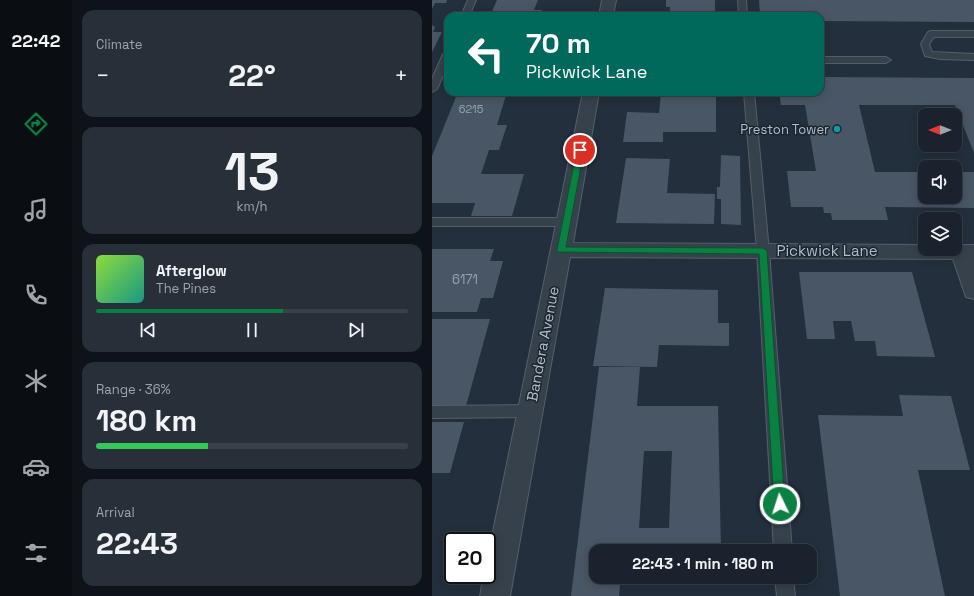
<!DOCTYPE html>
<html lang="en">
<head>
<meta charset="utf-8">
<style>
	body { margin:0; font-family:"Space Grotesk",sans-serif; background:#272f39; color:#f1f3f6; height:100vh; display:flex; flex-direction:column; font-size:15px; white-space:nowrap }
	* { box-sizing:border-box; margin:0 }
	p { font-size:13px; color:#9fa4aa }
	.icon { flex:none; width:22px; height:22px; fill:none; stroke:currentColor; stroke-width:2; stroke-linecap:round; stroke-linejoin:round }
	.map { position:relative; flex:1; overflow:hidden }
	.panel { display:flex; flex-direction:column; gap:10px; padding:10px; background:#0e1319; width:360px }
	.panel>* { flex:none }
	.hud { position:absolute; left:12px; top:12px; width:380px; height:84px; border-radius:12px; box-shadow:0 2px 10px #0003,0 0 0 1px #384049; background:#00695c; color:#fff; overflow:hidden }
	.needle { width:26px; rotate:270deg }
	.fabs { position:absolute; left:486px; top:108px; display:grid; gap:8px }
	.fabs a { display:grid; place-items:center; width:44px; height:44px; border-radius:8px; background:#1a232d; box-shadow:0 2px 10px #0003,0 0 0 1px #384049; font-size:20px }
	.speed { position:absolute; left:12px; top:532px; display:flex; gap:8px; font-size:20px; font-weight:700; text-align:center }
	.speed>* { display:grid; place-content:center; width:52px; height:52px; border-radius:50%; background:#1a232d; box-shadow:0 2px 10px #0003,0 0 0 1px #384049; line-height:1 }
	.speed .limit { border:2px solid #111; border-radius:6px; background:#fff; color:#111 }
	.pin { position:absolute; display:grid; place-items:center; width:34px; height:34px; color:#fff; margin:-17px; border:2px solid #fff; border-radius:50%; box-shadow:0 1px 4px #0007 }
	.me { position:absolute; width:44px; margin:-22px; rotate:356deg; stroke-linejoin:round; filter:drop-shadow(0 0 3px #0008) }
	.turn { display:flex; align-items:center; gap:14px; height:84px; padding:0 16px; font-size:18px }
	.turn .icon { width:52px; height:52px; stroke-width:2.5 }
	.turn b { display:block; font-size:28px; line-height:34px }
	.big { font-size:30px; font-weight:700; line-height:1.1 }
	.panel .card { flex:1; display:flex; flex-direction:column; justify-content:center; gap:6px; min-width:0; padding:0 14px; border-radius:12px; background:#272f39 }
	.panel .dial { align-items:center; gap:0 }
	.dial b { font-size:52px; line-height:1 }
	.song { display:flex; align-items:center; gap:12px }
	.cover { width:48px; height:48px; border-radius:6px; background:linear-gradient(135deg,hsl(90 70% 55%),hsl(170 70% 35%)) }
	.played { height:4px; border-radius:2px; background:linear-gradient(90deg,#0b8043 60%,#384049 60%) }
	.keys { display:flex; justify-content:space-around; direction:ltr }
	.heat { display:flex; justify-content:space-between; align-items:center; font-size:22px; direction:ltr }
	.charge { height:6px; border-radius:3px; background:linear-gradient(90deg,#34c759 36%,#384049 0) }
	.trip { position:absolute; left:157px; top:544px; width:228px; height:40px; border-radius:12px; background:#1a232d; box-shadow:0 2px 10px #0003,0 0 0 1px #384049; font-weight:700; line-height:40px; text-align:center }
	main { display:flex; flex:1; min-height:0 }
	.dock { display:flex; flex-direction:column; width:72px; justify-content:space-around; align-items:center; background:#0a0e12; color:#9fa4aa }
	.dock .icon { width:28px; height:28px }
	.dock .current { color:#0b8043 }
	.dock b { font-size:18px; color:#f1f3f6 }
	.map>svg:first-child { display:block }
	.building { fill:#495665; fill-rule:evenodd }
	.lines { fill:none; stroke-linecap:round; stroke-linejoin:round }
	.service-casing { stroke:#555f6a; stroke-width:2 }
	.minor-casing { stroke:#555f6a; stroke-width:2 }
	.service { fill:#37414c; fill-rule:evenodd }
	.minor { fill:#37414c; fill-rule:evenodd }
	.route { fill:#0b8043; stroke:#07532c }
	.culture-dot { fill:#0f9aa8; stroke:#1c2631; stroke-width:1.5 }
	.labels { text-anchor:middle; stroke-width:3; stroke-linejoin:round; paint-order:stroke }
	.far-number-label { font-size:11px; fill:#98a2af }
	.far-poi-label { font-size:13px; fill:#b3bcc8; stroke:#1c2631; text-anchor:end }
	.number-label { font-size:13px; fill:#98a2af }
	.street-label { font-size:15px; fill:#b3bcc8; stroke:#1c2631 }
</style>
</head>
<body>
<main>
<nav class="dock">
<b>22:42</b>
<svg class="icon current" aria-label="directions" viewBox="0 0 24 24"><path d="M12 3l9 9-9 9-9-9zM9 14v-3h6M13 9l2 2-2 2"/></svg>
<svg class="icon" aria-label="music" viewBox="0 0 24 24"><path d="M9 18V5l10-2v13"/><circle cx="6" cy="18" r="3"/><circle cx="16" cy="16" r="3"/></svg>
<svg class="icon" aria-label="phone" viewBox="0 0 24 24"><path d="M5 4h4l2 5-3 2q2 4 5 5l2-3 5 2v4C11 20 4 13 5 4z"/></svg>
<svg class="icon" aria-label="climate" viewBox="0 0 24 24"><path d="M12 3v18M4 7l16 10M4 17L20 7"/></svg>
<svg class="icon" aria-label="car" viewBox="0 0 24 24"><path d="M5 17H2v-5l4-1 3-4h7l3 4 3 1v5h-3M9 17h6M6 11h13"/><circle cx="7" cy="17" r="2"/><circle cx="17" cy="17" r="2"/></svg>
<svg class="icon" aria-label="filters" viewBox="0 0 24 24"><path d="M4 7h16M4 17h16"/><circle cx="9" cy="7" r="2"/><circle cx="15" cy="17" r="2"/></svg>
</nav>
<section class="panel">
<div class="card"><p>Climate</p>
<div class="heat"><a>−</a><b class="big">22°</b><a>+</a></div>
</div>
<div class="card dial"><b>13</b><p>km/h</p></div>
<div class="card">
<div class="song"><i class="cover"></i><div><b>Afterglow</b><p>The Pines</p></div></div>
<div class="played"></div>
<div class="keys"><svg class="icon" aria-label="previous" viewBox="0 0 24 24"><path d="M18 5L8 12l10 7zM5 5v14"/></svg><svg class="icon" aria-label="pause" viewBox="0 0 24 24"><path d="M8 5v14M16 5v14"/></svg><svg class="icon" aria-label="next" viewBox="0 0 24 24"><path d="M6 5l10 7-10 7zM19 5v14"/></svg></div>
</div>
<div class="card"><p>Range · 36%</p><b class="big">180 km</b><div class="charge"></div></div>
<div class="card"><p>Arrival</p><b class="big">22:43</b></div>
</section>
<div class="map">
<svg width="542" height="596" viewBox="0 0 542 596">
	<rect width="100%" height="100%" fill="#232f3c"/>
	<!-- building -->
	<path class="building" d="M0 0H15L14 3H3L0 9Z
		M65 0H106L102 10H110L108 16H58Z
		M234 0H283V16H238V7H234Z
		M327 0H542V22L388 21V16H328Z
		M0 25 3 27 1 32H10L0 52Z
		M16 61V79H8Z
		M388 77 542 78V153L523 105H427L443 172H493V197H523V172H542V208L453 207 456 220H400L399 213H392L391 207H359L355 171H384L373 105H349L347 92H388Z
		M26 92H75L65 125H75L67 150H57L49 174H92L80 216H39L43 203H0V156Z
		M229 92H284V132H231V142H191L195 112 227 113Z
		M289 155 308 156 309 225 289 224V199H285V187H288Z
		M194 158 238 159 235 193 283 194 282 224 184 223Z
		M0 249H62L58 261H71L61 298H49L45 312H0Z
		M367 272H480L503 357 445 356 443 341H423L419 321H401L403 339H375Z
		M173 288 286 290V323H297V346L227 345 225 367 161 366Z
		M0 319H58L34 406 0 405Z
		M167 367H208L205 406H286L289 551H164V577H289V585H188L187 596H139ZM212 451H240L237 528H207Z
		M467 395 519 396 538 470H486L513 596H408L386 415 471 416Z
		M0 422H32L18 473H0Z"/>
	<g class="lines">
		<!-- service casing -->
		<g class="service-casing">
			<path id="service" d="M36 0H44L37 16H29Z
				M306 0H314L315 16H307Z
				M499 31H542V37H502L497 44 500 52 542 54V60L508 59 493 56 489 44 496 32Z
				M16 51V64L5 89 0 92V79L11 54Z
				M388 57H454L459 60 454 63H388Z
				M312 92H322L337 251 360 551H342L325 251Z
				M0 218H134L138 219 140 222 138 225 134 226H0Z
				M98 405 103 407 105 411 103 415 98 417 0 418V406Z
				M343 577H361L363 596H345Z"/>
		</g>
		<!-- minor casing -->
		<g class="minor-casing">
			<path id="minor" d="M170 0H184L181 16H167Z
				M151 92H167L141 243 493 245V249H523V245H542V299L534 297 521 259 138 257 78 596H48L52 575H55V561Z"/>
		</g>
		<!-- service -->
		<use href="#service" class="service"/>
		<!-- minor -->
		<use href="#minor" class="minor"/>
	</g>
	<!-- route -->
	<path class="route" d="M145 148H151L152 150 134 247 331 248 335 251 353 504 352 507 348 509 344 507 342 504 327 254 126 252 125 250Z"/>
	<!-- markers -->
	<circle class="culture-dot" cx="405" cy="129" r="4"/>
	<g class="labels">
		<!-- far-number labels -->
		<g class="far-number-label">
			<text x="39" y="113">6215</text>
		</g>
		<!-- far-poi labels -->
		<g class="far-poi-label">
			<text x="397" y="134">Preston Tower</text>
		</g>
		<!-- number labels -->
		<g class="number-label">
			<text x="33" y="284">6171</text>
		</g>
		<!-- street labels -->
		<g class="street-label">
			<text x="395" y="256">Pickwick Lane</text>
			<text transform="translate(111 344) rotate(-79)" y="5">Bandera Avenue</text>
		</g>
	</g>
</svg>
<div class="fabs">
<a><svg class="needle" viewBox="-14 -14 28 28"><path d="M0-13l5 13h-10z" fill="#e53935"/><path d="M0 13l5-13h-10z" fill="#9fa4aa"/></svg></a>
<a><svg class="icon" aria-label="sound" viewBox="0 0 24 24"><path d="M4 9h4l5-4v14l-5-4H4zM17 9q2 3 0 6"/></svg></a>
<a><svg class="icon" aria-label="layers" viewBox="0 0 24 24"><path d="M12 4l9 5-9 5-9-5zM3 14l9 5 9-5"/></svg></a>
</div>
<div class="speed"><div class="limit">20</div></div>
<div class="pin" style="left:148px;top:150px;background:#d93025"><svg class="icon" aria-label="arrive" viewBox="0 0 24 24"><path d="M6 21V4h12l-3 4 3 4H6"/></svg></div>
<svg class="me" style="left:348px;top:504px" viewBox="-20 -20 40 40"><circle r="17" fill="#0b8043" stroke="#fff" stroke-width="3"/><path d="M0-11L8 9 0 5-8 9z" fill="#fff"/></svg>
<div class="trip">22:43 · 1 min · 180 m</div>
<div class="hud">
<div class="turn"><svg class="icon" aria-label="left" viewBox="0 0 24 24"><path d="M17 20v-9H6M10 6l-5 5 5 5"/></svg><div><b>70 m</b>Pickwick Lane</div></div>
</div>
</div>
</main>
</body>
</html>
